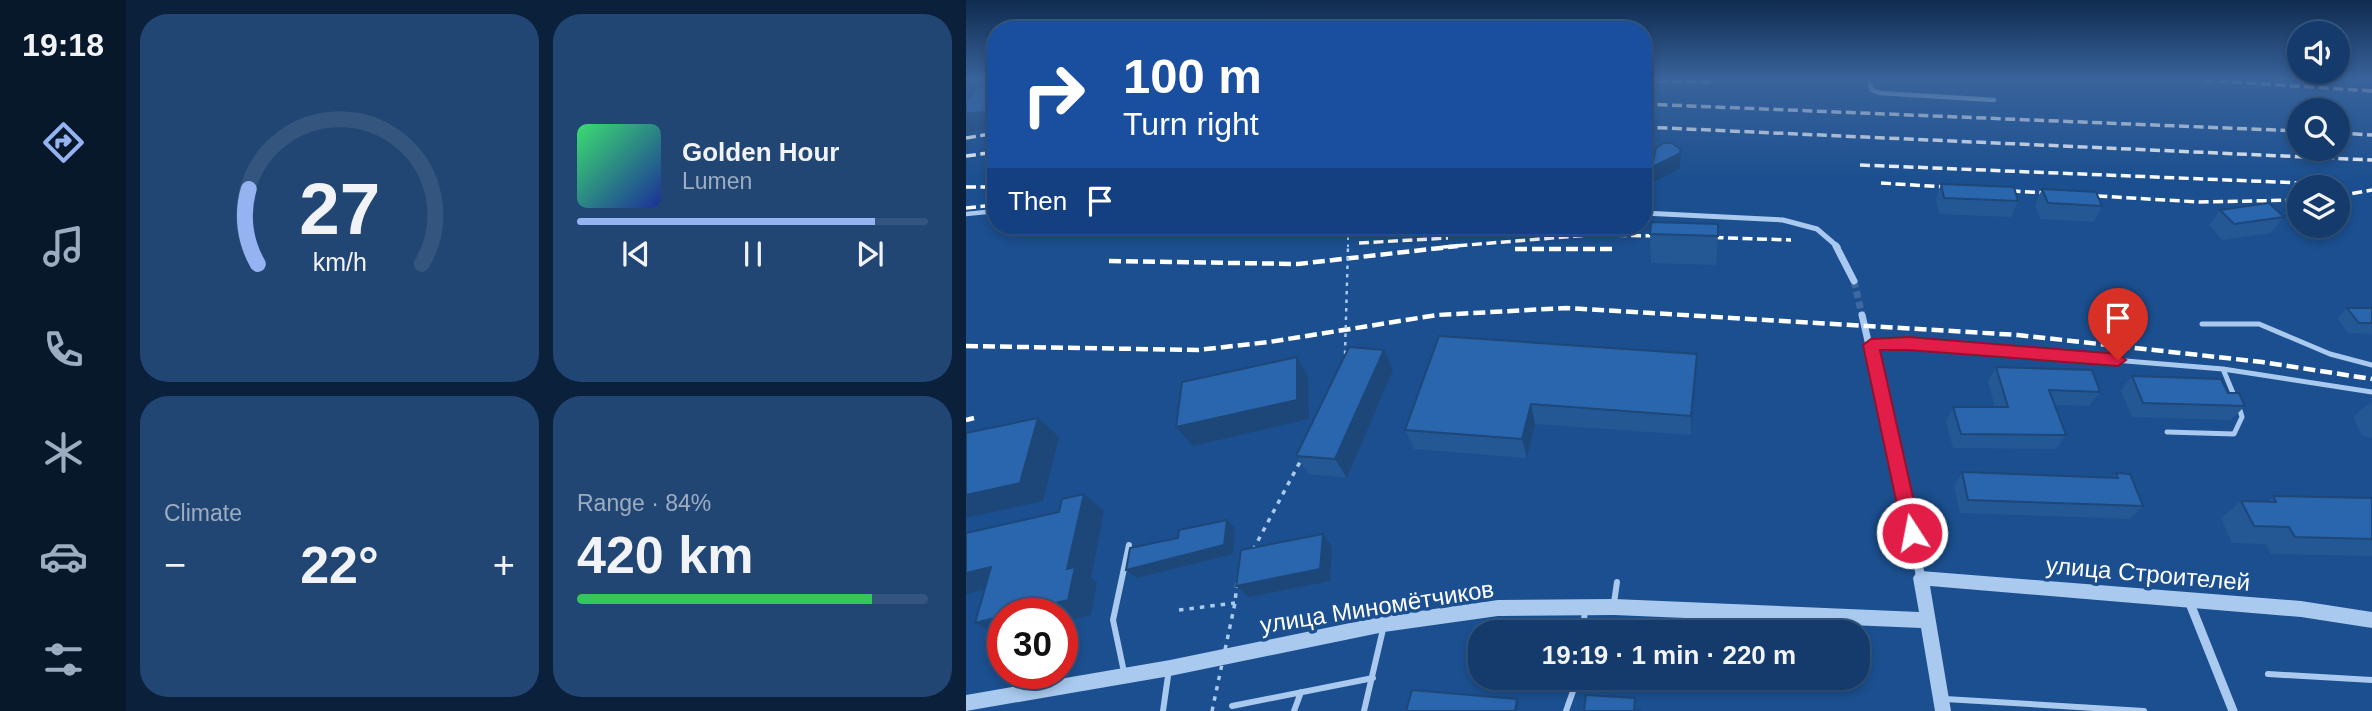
<!DOCTYPE html>
<html lang="en">
<head>
<meta charset="utf-8">
<style>
	body { margin:0; font-family:Arial,sans-serif; background:#214673; color:#f1f3f6; height:100vh; display:flex; flex-direction:column; font-size:26px; white-space:nowrap }
	* { box-sizing:border-box; margin:0 }
	p { font-size:23px; color:#9dadc1 }
	.icon { flex:none; width:38px; height:38px; fill:none; stroke:currentColor; stroke-width:2; stroke-linecap:round; stroke-linejoin:round }
	.map { position:relative; flex:1; overflow:hidden }
	.sheet { display:flex; flex-direction:column; gap:14px; padding:14px; background:#0b203b; width:840px }
	.sheet>* { flex:none }
	.banner { position:absolute; left:21px; top:21px; width:665px; height:214px; border-radius:28px; box-shadow:0 4px 10px #0003,0 0 0 2px #33557e; background:#1a4fa0; color:#fff; overflow:hidden }
	.buttons { position:absolute; left:1321px; top:21px; display:grid; gap:14px }
	.buttons a { display:grid; place-items:center; width:63px; height:63px; border-radius:50%; background:#143b6b; box-shadow:0 4px 10px #0003,0 0 0 2px #33557e; font-size:35px }
	.speed { position:absolute; left:21px; top:598px; display:flex; gap:14px; font-size:35px; font-weight:700; text-align:center }
	.speed>* { display:grid; place-content:center; width:91px; height:91px; border-radius:50%; background:#143b6b; box-shadow:0 4px 10px #0003,0 0 0 2px #33557e; line-height:1 }
	.speed .limit { border:10px solid #d22; background:#fff; color:#111 }
	.pin { position:absolute; display:grid; place-items:center; width:60px; height:60px; color:#fff; margin:-72px -30px; border-radius:50% 50% 50% 0; rotate:-45deg; box-shadow:0 0 7px #0007 }
	.pin .icon { rotate:45deg }
	.me { position:absolute; width:77px; margin:-38px; rotate:349deg; stroke-linejoin:round; filter:drop-shadow(0 0 5px #0008) }
	.turn { display:flex; align-items:center; gap:24px; height:147px; padding:0 21px; font-size:32px }
	.turn .icon { width:91px; height:91px; stroke-width:2.5 }
	.turn b { display:block; font-size:49px; line-height:60px }
	.then { display:flex; align-items:center; height:66px; padding:0 21px; background:#0003; gap:14px; font-size:26px }
	.big { font-size:52px; font-weight:700; line-height:1.1 }
	.sheet .card { flex:1; display:flex; flex-direction:column; justify-content:center; gap:10px; min-width:0; padding:0 24px; border-radius:28px; background:#214673 }
	.sheet .dial { align-items:center; gap:0 }
	.dial svg { height:182px; overflow:visible; fill:none; stroke:#33557e; stroke-width:7; stroke-linecap:round; text-anchor:middle }
	.dial text { fill:#f1f3f6; stroke:none }
	.song { display:flex; align-items:center; gap:21px }
	.cover { width:84px; height:84px; border-radius:10px; background:linear-gradient(135deg,hsl(140 70% 55%),hsl(230 70% 35%)) }
	.played { height:7px; border-radius:4px; background:linear-gradient(90deg,#95b2f1 85%,#33557e 85%) }
	.keys { display:flex; justify-content:space-around; direction:ltr }
	.heat { display:flex; justify-content:space-between; align-items:center; font-size:38px; direction:ltr }
	.charge { height:10px; border-radius:5px; background:linear-gradient(90deg,#34c759 84%,#33557e 0) }
	.sheet .tiles { flex:1; display:grid; gap:14px; grid-template-columns:repeat(2,1fr) }
	.trip { position:absolute; left:502px; top:620px; width:402px; height:70px; border-radius:28px; background:#143b6b; box-shadow:0 4px 10px #0003,0 0 0 2px #33557e; font-weight:700; line-height:70px; text-align:center }
	main { display:flex; flex:1; min-height:0 }
	.menu { display:flex; flex-direction:column; width:126px; justify-content:space-around; align-items:center; background:#08182b; color:#9dadc1 }
	.menu .icon { width:49px; height:49px }
	.menu .current { color:#95b2f1 }
	.menu b { font-size:32px; color:#f1f3f6 }
	.map>svg:first-child { display:block }
	.lines { fill:none; stroke-linecap:round; stroke-linejoin:round }
	.minor-tunnel { stroke:#3d69a0; stroke-width:7; stroke-dasharray:7 3.5; stroke-linecap:butt }
	.path-far1 { stroke:#a9c9ee; stroke-width:2; stroke-dasharray:2.5 4.5; stroke-linecap:butt }
	.path { stroke:#a9c9ee; stroke-width:3.5; stroke-dasharray:4.5 6; stroke-linecap:butt }
	.service-far2 { stroke:#a9c9ee; stroke-width:4.5 }
	.service-far1 { stroke:#a9c9ee; stroke-width:5 }
	.service { stroke:#a9c9ee; stroke-width:6 }
	.minor-far2 { stroke:#a9c9ee; stroke-width:5 }
	.minor-far1 { stroke:#a9c9ee; stroke-width:7 }
	.minor { stroke:#a9c9ee; stroke-width:9 }
	.tertiary { fill:#a9c9ee; fill-rule:evenodd }
	.rail-far1 { stroke:#fff; stroke-width:3.5; stroke-dasharray:10 4.5; stroke-linecap:butt }
	.rail { stroke:#fff; stroke-width:4.5; stroke-dasharray:12 5; stroke-linecap:butt }
	.path-bridge-far2 { stroke:#a9c9ee; stroke-width:2; stroke-dasharray:2.5 4.5; stroke-linecap:butt }
	.path-bridge-far1 { stroke:#a9c9ee; stroke-width:2.5; stroke-dasharray:3.5 5; stroke-linecap:butt }
	.path-bridge { stroke:#a9c9ee; stroke-width:3.5; stroke-dasharray:4.5 6; stroke-linecap:butt }
	.wall { fill:#245895 }
	.shaded-wall { fill:#1d4779 }
	.building { fill:#2a66ad; stroke:#1d4779; stroke-width:2 }
	.route { fill:#e11d48; stroke:#92132f; stroke-width:2 }
	.labels { text-anchor:middle; stroke-width:7; stroke-linejoin:round; paint-order:stroke }
	.near-street-label { font-size:24px; fill:#fff; stroke:#1b4f8f }
</style>
</head>
<body>
<main>
<nav class="menu">
<b>19:18</b>
<svg class="icon current" aria-label="directions" viewBox="0 0 24 24"><path d="M12 3l9 9-9 9-9-9zM9 14v-3h6M13 9l2 2-2 2"/></svg>
<svg class="icon" aria-label="music" viewBox="0 0 24 24"><path d="M9 18V5l10-2v13"/><circle cx="6" cy="18" r="3"/><circle cx="16" cy="16" r="3"/></svg>
<svg class="icon" aria-label="phone" viewBox="0 0 24 24"><path d="M5 4h4l2 5-3 2q2 4 5 5l2-3 5 2v4C11 20 4 13 5 4z"/></svg>
<svg class="icon" aria-label="climate" viewBox="0 0 24 24"><path d="M12 3v18M4 7l16 10M4 17L20 7"/></svg>
<svg class="icon" aria-label="car" viewBox="0 0 24 24"><path d="M5 17H2v-5l4-1 3-4h7l3 4 3 1v5h-3M9 17h6M6 11h13"/><circle cx="7" cy="17" r="2"/><circle cx="17" cy="17" r="2"/></svg>
<svg class="icon" aria-label="filters" viewBox="0 0 24 24"><path d="M4 7h16M4 17h16"/><circle cx="9" cy="7" r="2"/><circle cx="15" cy="17" r="2"/></svg>
</nav>
<section class="sheet">
<div class="tiles">
<div class="card dial"><svg viewBox="0 0 100 80">
<path d="M14 69A42 42 0 1 1 86 69"/>
<path d="M14 69A42 42 0 0 1 10 36" stroke="#95b2f1"/>
<text x="50" y="56" font-size="32" font-weight="700">27</text>
<text x="50" y="72" font-size="11">km/h</text>
</svg></div>
<div class="card">
<div class="song"><i class="cover"></i><div><b>Golden Hour</b><p>Lumen</p></div></div>
<div class="played"></div>
<div class="keys"><svg class="icon" aria-label="previous" viewBox="0 0 24 24"><path d="M18 5L8 12l10 7zM5 5v14"/></svg><svg class="icon" aria-label="pause" viewBox="0 0 24 24"><path d="M8 5v14M16 5v14"/></svg><svg class="icon" aria-label="next" viewBox="0 0 24 24"><path d="M6 5l10 7-10 7zM19 5v14"/></svg></div>
</div>
<div class="card"><p>Climate</p>
<div class="heat"><a>−</a><b class="big">22°</b><a>+</a></div>
</div>
<div class="card"><p>Range · 84%</p><b class="big">420 km</b><div class="charge"></div></div>
</div>
</section>
<div class="map">
<svg width="1406" height="711" viewBox="0 0 1406 711">
	<rect width="100%" height="100%" fill="#1b4f8f"/>
	<g class="lines">
		<!-- minor-tunnel -->
		<path class="minor-tunnel" d="M888 281 896 315"/>
		<!-- path-far1 -->
		<path class="path-far1" d="M381 235 400 234V226"/>
		<!-- path -->
		<path class="path" d="M213 610 269 603"/>
		<!-- service-far2 -->
		<path class="service-far2" d="M903 80 906 90 914 93 1028 100
			M0 214 30 211"/>
		<!-- service-far1 -->
		<path class="service-far1" d="M1236 324H1293L1364 354 1406 365
			M905 345 942 343 1257 369 1406 392
			M1257 369 1269 398
			M1201 432 1268 434 1276 417 1273 407"/>
		<!-- service -->
		<path class="service" d="M648 603 651 582
			M617 632 619 609
			M158 672 147 620 163 545
			M1302 674 1406 680
			M979 699 1178 711
			M266 706 407 678
			M197 711 203 669
			M328 711 335 692
			M398 711 418 625
			M600 711 612 677"/>
		<!-- minor-far2 -->
		<path class="minor-far2" d="M677 213 817 220 851 229 872 247"/>
		<!-- minor-far1 -->
		<path class="minor-far1" d="M870 246 888 281
			M896 315 928 454"/>
		<!-- minor -->
		<path class="minor" d="M928 452 955 578
			M1223 601 1267 711"/>
		<!-- tertiary -->
		<path class="tertiary" d="M955 571 1335 601 1406 612V628L1335 617 964 586 985 711H969L955 628 648 615 532 616 418 632 204 676 0 711V695L204 660 418 616 532 600 648 599 953 612 947 578 950 573Z"/>
		<!-- rail-far1 -->
		<path class="rail-far1" d="M1237 80 1406 91
			M677 81 747 82
			M677 104 1334 131
			M677 127 1406 160
			M1372 133 1406 135
			M0 138 30 133
			M0 156 30 152
			M894 165 1361 184
			M915 183 995 188
			M0 187H30
			M1030 190 1233 202 1334 200
			M1372 196 1406 190
			M0 208 30 205
			M733 237 825 240
			M393 243 482 238
			M477 247 623 235 705 236"/>
		<!-- rail -->
		<path class="rail" d="M549 249H650
			M143 261 332 264 492 246
			M0 346 232 350 303 342 471 315 600 308 1052 335 1296 362 1406 379
			M0 420 8 418"/>
		<!-- path-bridge-far2 -->
		<path class="path-bridge-far2" d="M382 247V226"/>
		<!-- path-bridge-far1 -->
		<path class="path-bridge-far1" d="M379 354 382 246"/>
		<!-- path-bridge -->
		<path class="path-bridge" d="M287 550 335 460
			M246 711 269 603 271 581"/>
	</g>
	<!-- wall -->
	<path class="wall" d="M975 184 1052 201 1045 217 973 214 970 199Z
		M1076 189 1136 206 1128 222 1074 219 1069 205Z
		M1254 210 1318 217 1305 233 1256 240 1243 225Z
		M338 226H366L362 235H342Z
		M684 234 752 236 750 265 685 263Z
		M1381 308H1406V334L1382 333 1371 318Z
		M731 354 725 435 569 424 561 458 448 449 439 430Z
		M1030 367 1134 392 1123 406 1089 405 1100 435 1090 449 987 448 980 422 987 407H1029L1022 382Z
		M427 370 381 478 343 474 330 456Z
		M1166 376 1262 393 1279 406 1265 420 1166 417 1155 391Z
		M1405 402 1406 403V438L1396 436 1387 417Z
		M996 472 1146 478 1150 473 1177 506 1164 519 994 513 988 486Z
		M1307 496 1406 498V556L1305 554 1300 544 1266 543 1255 518 1275 501 1301 502Z"/>
	<!-- shaded-wall -->
	<path class="shaded-wall" d="M30 110V130L28 128 0 132V114Z
		M715 150 714 166 713 169 686 183V167Z
		M357 226H366L362 235Z
		M418 350 427 370 381 478 369 459Z
		M731 354 730 373 725 435V416Z
		M331 357 342 377 343 419 227 446 210 427Z
		M565 404 569 424 561 458 556 439Z
		M72 418 93 437 77 501 0 518V495Z
		M118 494 138 511 125 578 131 582 125 615 96 622V614H45L101 569Z
		M261 520 269 529 267 554 171 578 160 570Z
		M357 534 366 547 364 581 283 597 270 586Z
		M25 567 49 582 0 594V573Z
		M37 616V637H35L9 623Z
		M551 699 553 702 551 711H549Z"/>
	<!-- building -->
	<path class="building" d="M30 84V110L0 114V98L5 97 10 87Z
		M30 115V124L26 125Z
		M698 143H706L715 150 713 154 686 167 690 148Z
		M975 184 1048 187 1052 201 978 198Z
		M1076 189 1130 192 1136 206 1082 203Z
		M1303 203 1318 217 1268 224 1254 210Z
		M685 222 752 224V236L684 234Z
		M1381 308H1406V323H1393Z
		M473 336 731 354 725 416 565 404 556 439 439 430Z
		M383 347 418 350 369 459 330 456Z
		M331 357V400L210 427 216 382Z
		M1030 367 1126 370 1134 392 1083 390 1100 435 995 434 987 407H1042Z
		M1166 376 1255 379 1262 393H1273L1279 406 1177 403Z
		M72 418 54 483 0 495V433Z
		M996 472 1152 478 1150 473 1164 474 1177 506 1002 500Z
		M118 494 101 569 109 567 102 600 45 614H37V616L9 623 25 567 0 573V533L93 512 96 499Z
		M1307 496 1406 498V539L1329 537 1323 527 1288 526 1275 501 1310 502Z
		M261 520 258 545 160 570 164 548 212 538 213 530Z
		M357 534 354 569 270 586 275 550Z
		M446 690 551 699 549 711H440Z
		M620 695 669 698 668 710 675 711H618Z"/>
	<!-- sky -->
	<linearGradient id="sky" x2="0" y2="1"><stop stop-color="#0f2b4f"/><stop offset="0.44" stop-color="#39639b"/><stop offset="1" stop-color="#39639b" stop-opacity="0"/></linearGradient>
	<rect width="1406" height="180" fill="url(#sky)"/>
	<!-- route -->
	<path class="route" d="M942 337 1152 354 1160 360 1152 366 942 350H914L955 533 953 539 946 542 939 539 937 533 897 345 905 339Z"/>
	<g class="labels">
		<!-- near-street labels -->
		<g class="near-street-label">
			<text transform="translate(1182 574) rotate(5)" y="8">улица Строителей</text>
			<text transform="translate(411 607) rotate(-9)" y="8">улица Миномётчиков</text>
		</g>
	</g>
</svg>
<div class="buttons">
<a><svg class="icon" aria-label="sound" viewBox="0 0 24 24"><path d="M4 9h4l5-4v14l-5-4H4zM17 9q2 3 0 6"/></svg></a>
<a><svg class="icon" aria-label="search" viewBox="0 0 24 24"><circle cx="10" cy="10" r="6"/><path d="M15 15l6 6"/></svg></a>
<a><svg class="icon" aria-label="layers" viewBox="0 0 24 24"><path d="M12 4l9 5-9 5-9-5zM3 14l9 5 9-5"/></svg></a>
</div>
<div class="speed"><div class="limit">30</div></div>
<div class="pin" style="left:1152px;top:360px;background:#d93025"><svg class="icon" aria-label="arrive" viewBox="0 0 24 24"><path d="M6 21V4h12l-3 4 3 4H6"/></svg></div>
<svg class="me" style="left:946px;top:533px" viewBox="-20 -20 40 40"><circle r="17" fill="#e11d48" stroke="#fff" stroke-width="3"/><path d="M0-11L8 9 0 5-8 9z" fill="#fff"/></svg>
<div class="trip">19:19 · 1 min · 220 m</div>
<div class="banner">
<div class="turn"><svg class="icon" aria-label="right" viewBox="0 0 24 24"><path d="M7 20v-9h11M14 6l5 5-5 5"/></svg><div><b>100 m</b>Turn right</div></div>
<div class="then">Then<svg class="icon" aria-label="arrive" viewBox="0 0 24 24"><path d="M6 21V4h12l-3 4 3 4H6"/></svg></div>
</div>
</div>
</main>
</body>
</html>
